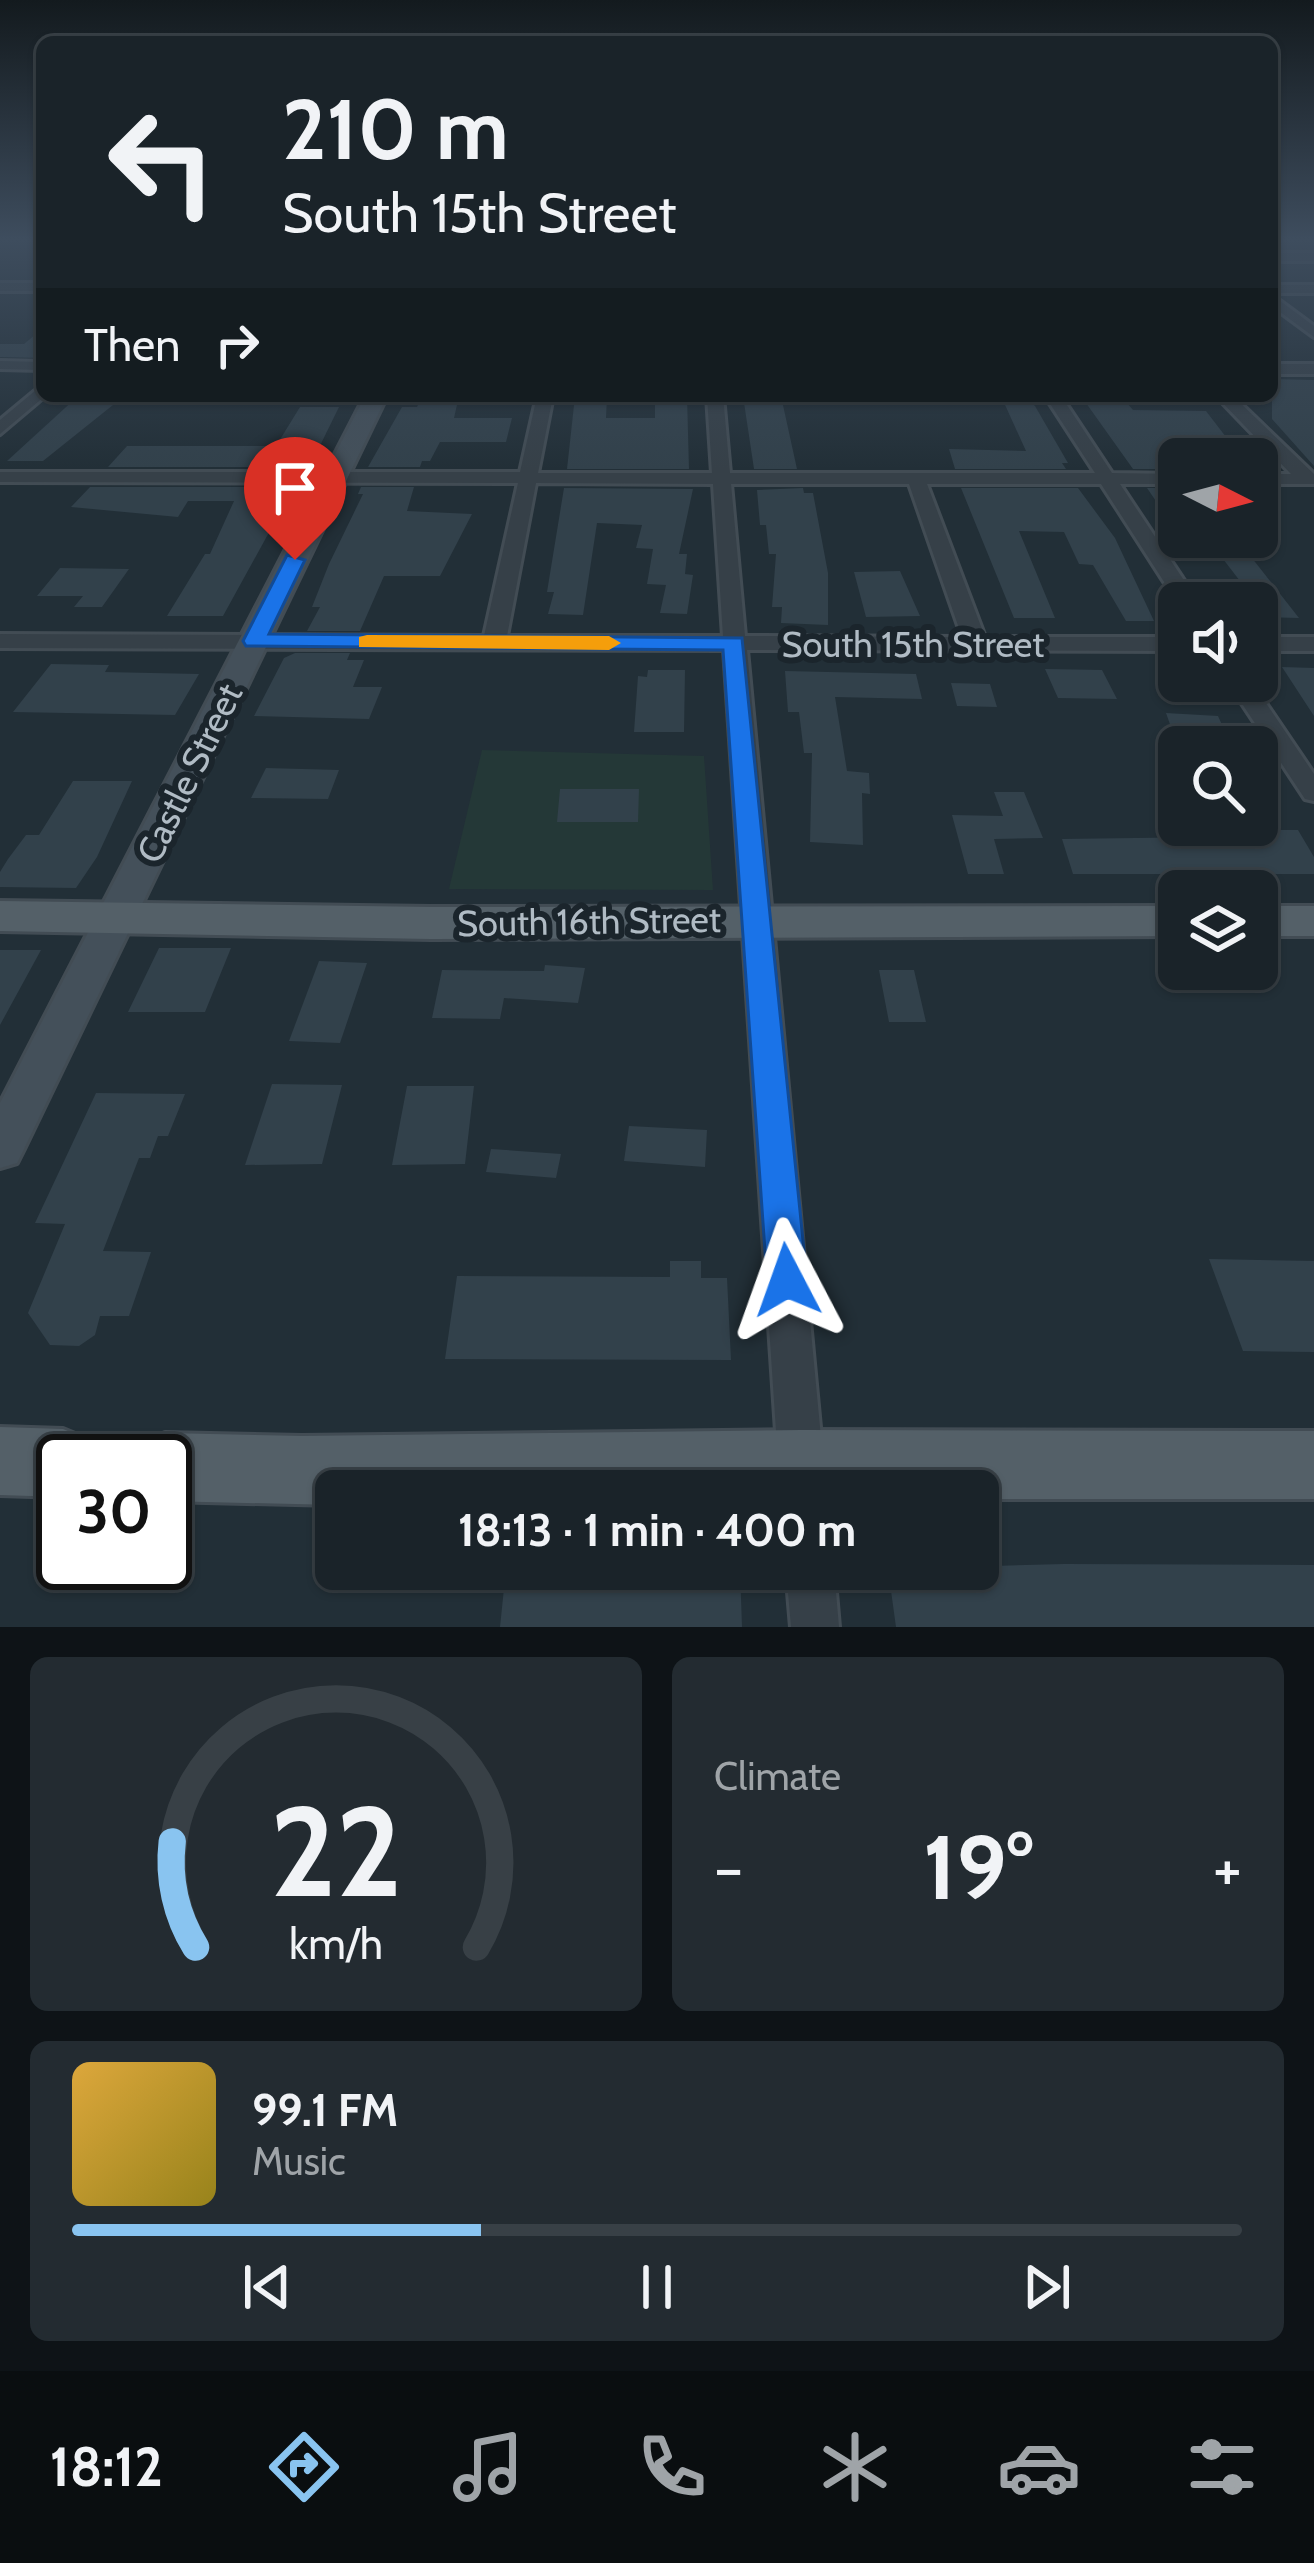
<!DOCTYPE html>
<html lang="en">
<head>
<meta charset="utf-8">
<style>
	body { margin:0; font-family:Cabin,sans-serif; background:#232b31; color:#f1f3f6; height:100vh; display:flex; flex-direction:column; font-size:45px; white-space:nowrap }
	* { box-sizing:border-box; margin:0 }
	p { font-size:39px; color:#9fa4a8 }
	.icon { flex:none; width:66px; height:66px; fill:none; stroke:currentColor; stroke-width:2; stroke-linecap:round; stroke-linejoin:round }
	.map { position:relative; height:1627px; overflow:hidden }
	.side { display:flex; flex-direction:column; gap:30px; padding:30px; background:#0e1317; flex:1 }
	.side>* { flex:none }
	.guide { position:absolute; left:36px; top:36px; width:1242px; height:366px; border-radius:18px; box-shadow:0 3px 9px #0004,0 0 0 3px #384046; background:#1a2329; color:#f1f3f6; overflow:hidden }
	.needle { width:78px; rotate:96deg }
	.controls { position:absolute; left:1158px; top:438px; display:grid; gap:24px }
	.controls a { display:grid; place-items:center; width:120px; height:120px; border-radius:18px; background:#1a2329; box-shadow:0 3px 9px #0004,0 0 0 3px #384046; font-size:60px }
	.speed { position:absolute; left:36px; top:1434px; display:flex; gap:24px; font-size:60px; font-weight:700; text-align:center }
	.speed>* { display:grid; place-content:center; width:156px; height:156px; border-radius:50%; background:#1a2329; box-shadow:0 3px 9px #0004,0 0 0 3px #384046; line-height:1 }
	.speed .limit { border:6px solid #111; border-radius:18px; background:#fff; color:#111 }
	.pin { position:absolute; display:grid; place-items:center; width:102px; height:102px; color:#fff; margin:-123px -51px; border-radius:50% 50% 50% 0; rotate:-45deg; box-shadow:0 0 12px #0007 }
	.pin .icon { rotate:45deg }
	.me { position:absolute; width:132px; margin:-66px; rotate:356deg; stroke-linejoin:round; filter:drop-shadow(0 0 9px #0008) }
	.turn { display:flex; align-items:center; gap:42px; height:252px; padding:0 48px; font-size:54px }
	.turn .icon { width:156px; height:156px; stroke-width:2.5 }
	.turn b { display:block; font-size:84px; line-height:102px }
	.then { display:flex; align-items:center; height:114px; padding:0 48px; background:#0003; gap:24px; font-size:45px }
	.big { font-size:90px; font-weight:800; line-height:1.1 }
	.side .widget { flex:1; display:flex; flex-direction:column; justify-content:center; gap:18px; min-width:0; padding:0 42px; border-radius:18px; background:#232b31 }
	.side .dial { align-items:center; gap:0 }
	.dial svg { height:312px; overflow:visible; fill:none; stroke:#384046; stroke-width:7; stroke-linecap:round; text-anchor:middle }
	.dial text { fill:#f1f3f6; stroke:none }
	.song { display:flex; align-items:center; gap:36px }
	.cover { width:144px; height:144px; border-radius:18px; background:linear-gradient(135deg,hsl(40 70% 55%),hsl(50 70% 35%)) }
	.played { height:12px; border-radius:6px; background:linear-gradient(90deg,#89c4f0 35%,#384046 35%) }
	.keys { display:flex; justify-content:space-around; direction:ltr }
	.heat { display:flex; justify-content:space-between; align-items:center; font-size:66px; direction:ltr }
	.side .tiles { flex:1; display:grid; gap:30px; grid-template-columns:1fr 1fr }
	.widget:last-child { grid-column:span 2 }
	.trip { position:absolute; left:315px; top:1470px; width:684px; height:120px; border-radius:18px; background:#1a2329; box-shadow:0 3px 9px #0004,0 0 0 3px #384046; font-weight:800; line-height:120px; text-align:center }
	.dock { display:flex; height:192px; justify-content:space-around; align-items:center; background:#0a0e10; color:#9fa4a8 }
	.dock .icon { width:84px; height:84px }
	.dock .active { color:#89c4f0 }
	.dock b { font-size:54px; color:#f1f3f6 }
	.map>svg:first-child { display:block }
	.green { fill:#243837 }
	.building { fill:#32414b }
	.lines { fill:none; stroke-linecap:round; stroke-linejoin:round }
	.street-casing { stroke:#424c54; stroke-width:6 }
	.secondary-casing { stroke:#424c54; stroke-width:6 }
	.primary-casing { stroke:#424c54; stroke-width:6 }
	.street { fill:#364048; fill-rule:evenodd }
	.secondary { fill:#44505a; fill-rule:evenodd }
	.primary { fill:#546068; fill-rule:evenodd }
	.route { fill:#1a73e8; stroke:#114b97; stroke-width:3 }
	.slow { fill:#f59e0b }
	.labels { text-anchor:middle; stroke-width:12; stroke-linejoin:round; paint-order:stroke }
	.street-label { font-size:36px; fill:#b0bbc4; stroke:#1b252c }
</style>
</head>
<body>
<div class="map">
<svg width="1314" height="1627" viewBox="0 0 1314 1627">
	<rect width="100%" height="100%" fill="#222f37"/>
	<!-- green -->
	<path class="green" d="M482 750 704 756 713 890 449 889Z"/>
	<!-- building -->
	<path class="building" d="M42 329V358L0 357V344H24Z
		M1272 379 1314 380V466L1272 419Z
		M422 396H459L454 418H512L506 442H440L430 461H422L420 467H368L402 407H417Z
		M575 396H607L606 418H655V396H687L689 469H567Z
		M743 396H781L797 469H754Z
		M1001 396H1025L1035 406 1068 463H1062L1066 469H955L949 449 1026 451Z
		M1081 396H1121L1133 410 1206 411 1226 437 1249 436 1280 470H1257V459H1163L1171 469H1133Z
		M77 397 113 398 106 404 113 405 43 461H7Z
		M300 407H339L311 464 305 467H108L127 446H276Z
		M90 487H294L223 616H167L205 554H210L234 501H188L178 517 71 507Z
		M361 487H414L407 511 472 514 440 576H384L360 631H307L320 607H312L329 564 363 494H358Z
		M564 488 693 489 679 554H687L685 574 693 575 687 614 660 613 666 585 647 584 653 549 636 548 642 525 597 523 583 615 548 614 554 592H547Z
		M803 488 804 493H813L828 573V625L781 623 782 607H772L776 554H769L766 525H760L757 490Z
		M961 488H1078L1115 538 1154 621H1126L1093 565 1079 564 1064 532 1019 531 1055 618H1014Z
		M1147 488H1179V535Z
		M1206 537 1237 539 1299 618 1257 617V603Z
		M60 568 129 569 102 607H74L83 596H37Z
		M900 571 920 616 866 617 854 572Z
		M295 653H350L347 660H364L353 687H382L369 719 254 716 284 658Z
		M51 664 109 665 105 672 199 674 175 715 13 712Z
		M1282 667 1314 668V716Z
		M1045 669 1102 670 1117 699 1058 698Z
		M648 670H685L684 732H634L638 676 647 677Z
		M785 671 916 674 922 699 835 697 847 771 869 773 870 794 862 793 863 845 810 842 812 753H804L799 712H788Z
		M951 683 990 684 997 707 957 706Z
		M1166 713 1218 716 1232 747H1178Z
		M266 768 339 770 328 799 251 798Z
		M73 781H132L97 857 76 888 0 887V872L8 859 26 835H39Z
		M1257 784 1278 830H1298L1314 857V874H1073L1062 839 1210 837 1205 828H1257Z
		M560 789H639L638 822H557Z
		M994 792H1024L1043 838 994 839 1004 874H968L952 815 1003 816Z
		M159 948H231L205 1012H128Z
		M0 950H41L0 1025Z
		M319 961 367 963 340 1043 289 1041Z
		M545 965 585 968 578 1003 504 998 500 1019 432 1018 442 970 544 971Z
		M879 970H914L926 1022H889Z
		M272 1084 342 1085 322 1164 245 1165Z
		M407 1086H474L465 1164 392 1165Z
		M96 1093 185 1094 168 1136H158L150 1158H139L103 1251 151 1252 129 1316H100L95 1335 79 1346 50 1345 28 1313 65 1224 35 1223Z
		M629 1126 707 1130 705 1167 624 1161Z
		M491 1149 561 1154 556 1178 486 1172Z
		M1209 1259 1314 1261V1352L1243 1351Z
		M670 1261H701V1278H727L731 1360 445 1359 457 1276 670 1277Z
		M1064 1564 1314 1565V1627H896L888 1569Z
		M506 1569H740L742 1627H500Z"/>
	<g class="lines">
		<!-- street casing -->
		<g class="street-casing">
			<path id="street" d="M1272 253H1314V261H1272Z
				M0 283H42V291H0Z
				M1272 285H1314V293H1272Z
				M1272 295 1314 326V337L1272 306Z
				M0 361 42 362V370L0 369Z
				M1272 364H1314V374H1272Z
				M42 385 45 396 0 434V420Z
				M537 396H553L538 473H712L707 396H723L730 473H1095L1045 396H1061L1112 473 1179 474V484H1120L1199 603 1179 605 1101 484H927L985 637H1179V651L747 650 826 1491H780L724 650 0 648V634L484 636 518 483 0 482V472H520ZM536 483 713 484 723 636H507ZM731 484H909L962 637 745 636Z
				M1216 396H1233L1314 474V484H1257V474H1291Z
				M1257 637H1314V651H1257Z
				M1227 681H1251L1314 774V801L1305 799Z
				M786 1569H834L839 1627H791Z"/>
		</g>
		<!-- secondary casing -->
		<g class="secondary-casing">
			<path id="secondary" d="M365 396H387L24 1149 17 1163 0 1168V1103Z"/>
		</g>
		<!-- primary casing -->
		<g class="primary-casing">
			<path id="primary" d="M0 901 431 907 1179 906V936L431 939 0 931Z
				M1257 906H1314V936H1257Z
				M0 1427 63 1429 87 1439 97 1461H63V1497L0 1495Z
				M801 1430 1314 1431V1499H978V1491H336V1505L165 1501V1461H133L140 1443 165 1433 302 1436Z"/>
		</g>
		<!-- street -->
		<use href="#street" class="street"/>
		<!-- secondary -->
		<use href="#secondary" class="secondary"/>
		<!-- primary -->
		<use href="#primary" class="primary"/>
	</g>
	<!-- sky -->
	<linearGradient id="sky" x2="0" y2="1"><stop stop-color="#131a1e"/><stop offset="0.51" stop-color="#3e4d5e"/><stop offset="1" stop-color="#3e4d5e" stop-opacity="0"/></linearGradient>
	<rect width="1314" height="469" fill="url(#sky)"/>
	<!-- route -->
	<path class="route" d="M287 555 305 560 269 634 742 638 807 1280 801 1292 787 1297 772 1292 767 1280 723 650 246 646 243 641Z"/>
	<!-- slow -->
	<path class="slow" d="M367 635 609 636 621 643 609 650 359 647V637Z"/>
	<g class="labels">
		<!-- street labels -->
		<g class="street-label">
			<text x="913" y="657">South 15th Street</text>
			<text transform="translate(189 773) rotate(-64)" y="13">Castle Street</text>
			<text transform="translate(589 921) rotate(-1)" y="13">South 16th Street</text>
		</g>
	</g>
</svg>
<div class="controls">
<a><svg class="needle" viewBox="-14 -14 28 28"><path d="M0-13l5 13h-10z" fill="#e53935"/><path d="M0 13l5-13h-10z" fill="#9fa4a8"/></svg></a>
<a><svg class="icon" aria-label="sound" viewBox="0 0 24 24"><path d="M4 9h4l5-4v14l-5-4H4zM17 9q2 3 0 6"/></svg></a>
<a><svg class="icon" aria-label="search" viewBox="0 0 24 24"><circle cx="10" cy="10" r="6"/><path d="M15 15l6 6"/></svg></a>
<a><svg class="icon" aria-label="layers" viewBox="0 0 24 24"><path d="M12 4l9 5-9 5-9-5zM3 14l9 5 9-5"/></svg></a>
</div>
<div class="speed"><div class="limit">30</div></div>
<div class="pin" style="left:295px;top:560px;background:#d93025"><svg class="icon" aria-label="arrive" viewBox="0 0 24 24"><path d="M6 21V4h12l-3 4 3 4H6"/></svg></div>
<svg class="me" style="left:787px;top:1280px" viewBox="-20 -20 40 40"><path d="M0-17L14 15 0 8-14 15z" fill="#1a73e8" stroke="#fff" stroke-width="4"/></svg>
<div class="trip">18:13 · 1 min · 400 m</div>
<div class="guide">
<div class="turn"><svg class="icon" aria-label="left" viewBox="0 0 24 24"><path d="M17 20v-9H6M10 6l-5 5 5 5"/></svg><div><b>210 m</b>South 15th Street</div></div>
<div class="then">Then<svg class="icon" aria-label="right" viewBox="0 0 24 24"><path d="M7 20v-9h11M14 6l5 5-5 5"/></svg></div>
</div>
</div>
<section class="side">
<div class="tiles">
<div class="widget dial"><svg viewBox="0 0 100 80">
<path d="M14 69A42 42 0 1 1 86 69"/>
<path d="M14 69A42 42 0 0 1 8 42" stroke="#89c4f0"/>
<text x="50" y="56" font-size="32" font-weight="700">22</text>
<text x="50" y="72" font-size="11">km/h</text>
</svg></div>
<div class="widget"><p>Climate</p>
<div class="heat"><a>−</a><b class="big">19°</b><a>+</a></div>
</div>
<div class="widget">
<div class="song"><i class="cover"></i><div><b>99.1 FM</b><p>Music</p></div></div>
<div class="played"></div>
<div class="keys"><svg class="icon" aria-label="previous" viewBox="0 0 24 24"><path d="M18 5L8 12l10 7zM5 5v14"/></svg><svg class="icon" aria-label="pause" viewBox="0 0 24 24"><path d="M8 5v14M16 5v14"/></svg><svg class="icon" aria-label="next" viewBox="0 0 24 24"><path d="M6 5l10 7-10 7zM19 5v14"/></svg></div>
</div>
</div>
</section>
<nav class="dock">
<b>18:12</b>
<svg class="icon active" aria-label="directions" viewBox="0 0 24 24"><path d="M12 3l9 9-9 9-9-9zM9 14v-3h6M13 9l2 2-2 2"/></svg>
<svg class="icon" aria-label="music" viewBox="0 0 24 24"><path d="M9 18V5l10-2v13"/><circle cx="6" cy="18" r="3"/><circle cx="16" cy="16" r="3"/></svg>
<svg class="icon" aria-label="phone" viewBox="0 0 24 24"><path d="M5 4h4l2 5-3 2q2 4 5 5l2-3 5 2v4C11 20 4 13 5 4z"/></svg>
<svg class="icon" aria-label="climate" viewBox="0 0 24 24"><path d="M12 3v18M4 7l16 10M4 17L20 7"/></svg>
<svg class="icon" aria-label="car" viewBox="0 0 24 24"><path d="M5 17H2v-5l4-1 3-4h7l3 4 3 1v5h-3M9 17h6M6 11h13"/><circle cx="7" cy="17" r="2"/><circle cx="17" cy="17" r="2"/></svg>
<svg class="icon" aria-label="filters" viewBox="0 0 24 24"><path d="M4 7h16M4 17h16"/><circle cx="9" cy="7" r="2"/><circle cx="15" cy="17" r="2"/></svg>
</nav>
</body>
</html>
